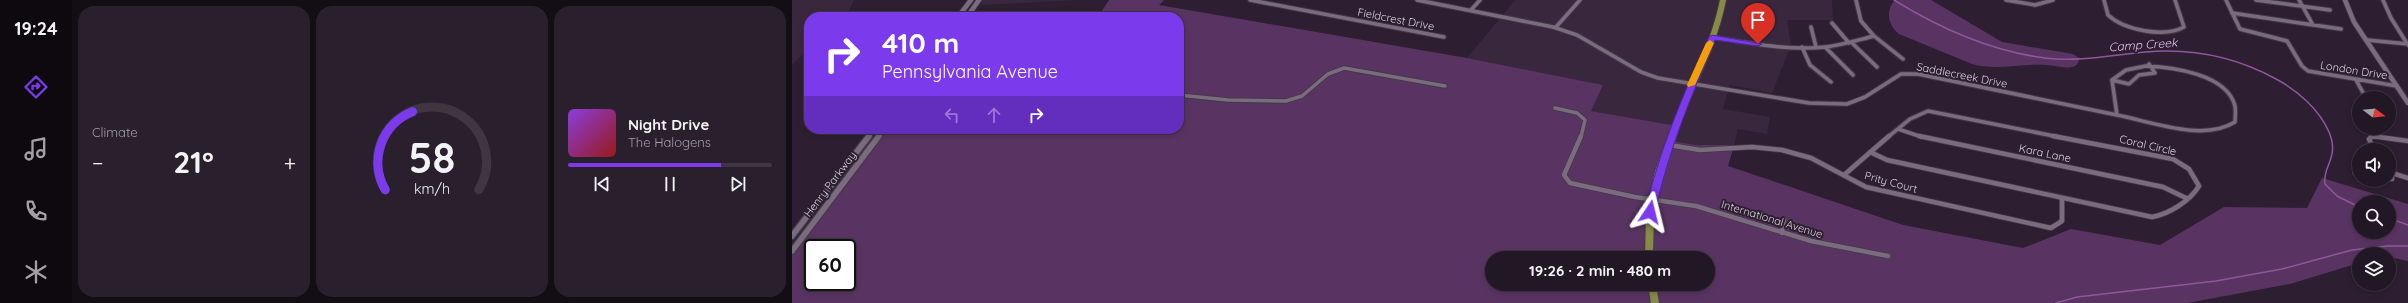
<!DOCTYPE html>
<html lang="en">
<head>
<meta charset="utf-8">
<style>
	body { margin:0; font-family:Quicksand,sans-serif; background:#2a202d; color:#f1f3f6; height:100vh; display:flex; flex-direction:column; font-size:15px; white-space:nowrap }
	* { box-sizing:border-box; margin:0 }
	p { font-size:13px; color:#a29fa7 }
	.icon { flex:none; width:22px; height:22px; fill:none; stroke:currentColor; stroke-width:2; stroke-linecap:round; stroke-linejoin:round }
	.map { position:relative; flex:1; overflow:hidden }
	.side { display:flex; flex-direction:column; gap:6px; padding:6px; background:#130d14; width:720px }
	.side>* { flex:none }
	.banner { position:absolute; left:12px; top:12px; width:380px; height:122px; border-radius:16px; box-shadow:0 2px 6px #0003,0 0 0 1px #3f3642; background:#7c3aed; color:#fff; overflow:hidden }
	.needle { width:26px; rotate:106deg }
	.tools { position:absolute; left:1560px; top:91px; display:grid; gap:8px }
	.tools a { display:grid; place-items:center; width:44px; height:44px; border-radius:50%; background:#221725; box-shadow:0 2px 6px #0003,0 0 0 1px #3f3642; font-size:20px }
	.speed { position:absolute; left:12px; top:239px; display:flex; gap:8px; font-size:20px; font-weight:700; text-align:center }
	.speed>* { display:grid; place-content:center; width:52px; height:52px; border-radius:50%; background:#221725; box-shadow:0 2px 6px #0003,0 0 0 1px #3f3642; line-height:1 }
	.speed .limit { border:2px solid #111; border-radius:6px; background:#fff; color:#111 }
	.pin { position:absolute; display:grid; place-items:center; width:34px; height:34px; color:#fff; margin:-41px -17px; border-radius:50% 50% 50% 0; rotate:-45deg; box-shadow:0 0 4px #0007 }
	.pin .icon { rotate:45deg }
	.me { position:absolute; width:44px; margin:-22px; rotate:10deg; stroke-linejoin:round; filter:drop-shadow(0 0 3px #0008) }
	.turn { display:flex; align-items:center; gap:14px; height:84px; padding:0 12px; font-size:18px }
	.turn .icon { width:52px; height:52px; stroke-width:2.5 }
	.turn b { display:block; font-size:28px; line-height:34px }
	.lanes { display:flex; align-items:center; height:38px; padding:0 12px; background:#0003; justify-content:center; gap:20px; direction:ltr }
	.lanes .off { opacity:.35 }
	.big { font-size:30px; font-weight:800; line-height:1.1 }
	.side .tile { flex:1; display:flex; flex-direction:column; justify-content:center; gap:6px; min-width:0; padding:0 14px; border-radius:16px; background:#2a202d }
	.side .dial { align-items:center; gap:0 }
	.dial svg { height:104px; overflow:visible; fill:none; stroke:#3f3642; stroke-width:7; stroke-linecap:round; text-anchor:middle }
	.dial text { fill:#f1f3f6; stroke:none }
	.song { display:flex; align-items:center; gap:12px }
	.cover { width:48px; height:48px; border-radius:6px; background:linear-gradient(135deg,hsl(270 70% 55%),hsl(0 70% 35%)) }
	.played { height:4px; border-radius:2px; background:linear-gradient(90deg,#7c3aed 75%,#3f3642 75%) }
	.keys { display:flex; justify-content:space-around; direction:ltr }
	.heat { display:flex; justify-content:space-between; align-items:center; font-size:22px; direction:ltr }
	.side .tiles { flex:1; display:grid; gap:6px; grid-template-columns:repeat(3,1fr) }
	.trip { position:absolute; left:693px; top:251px; width:230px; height:40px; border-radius:20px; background:#221725; box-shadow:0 2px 6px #0003,0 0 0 1px #3f3642; font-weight:800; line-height:40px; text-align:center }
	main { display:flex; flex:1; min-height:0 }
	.dock { display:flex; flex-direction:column; width:72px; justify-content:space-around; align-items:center; background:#0e090f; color:#a29fa7 }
	.dock .icon { width:28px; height:28px }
	.dock .current { color:#7c3aed }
	.dock b { font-size:18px; color:#f1f3f6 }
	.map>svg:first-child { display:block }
	.built { fill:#39273e }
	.green { fill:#593462; fill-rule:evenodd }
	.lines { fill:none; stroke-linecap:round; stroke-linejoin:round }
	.stream { stroke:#90569d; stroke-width:1.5 }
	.minor-far1-casing { stroke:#443947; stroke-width:5.5 }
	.minor-casing { stroke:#443947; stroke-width:6 }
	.tertiary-far1-casing { stroke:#443947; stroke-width:6 }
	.tertiary-casing { stroke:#443947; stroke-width:8 }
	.primary-far1-casing { stroke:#443947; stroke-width:8 }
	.primary-casing { stroke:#443947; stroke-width:10 }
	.minor-far1 { stroke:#7b6b7f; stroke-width:3.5 }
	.minor { stroke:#7b6b7f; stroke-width:4.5 }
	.tertiary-far1 { stroke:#7b6b7f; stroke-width:4.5 }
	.tertiary { stroke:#7b6b7f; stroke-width:5.5 }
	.primary-far1 { stroke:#888a48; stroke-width:6 }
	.primary { stroke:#888a48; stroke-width:8 }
	.route { fill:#7c3aed; stroke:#51269a }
	.slow { fill:#f59e0b }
	.labels { text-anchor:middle; stroke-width:4; stroke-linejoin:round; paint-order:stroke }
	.street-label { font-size:11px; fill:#dad0dc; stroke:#2d1f31 }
	.water-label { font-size:12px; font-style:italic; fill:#edbef8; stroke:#2d1f31 }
</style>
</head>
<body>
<main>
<nav class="dock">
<b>19:24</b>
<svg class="icon current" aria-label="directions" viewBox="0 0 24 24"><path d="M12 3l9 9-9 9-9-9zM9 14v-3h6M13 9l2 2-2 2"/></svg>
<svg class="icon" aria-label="music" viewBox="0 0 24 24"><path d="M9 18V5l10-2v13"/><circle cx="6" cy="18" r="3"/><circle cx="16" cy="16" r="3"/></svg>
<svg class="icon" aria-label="phone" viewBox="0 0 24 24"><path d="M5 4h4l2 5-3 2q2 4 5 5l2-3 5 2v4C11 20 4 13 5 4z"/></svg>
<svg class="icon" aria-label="climate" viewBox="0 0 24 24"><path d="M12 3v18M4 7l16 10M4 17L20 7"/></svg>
</nav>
<section class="side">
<div class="tiles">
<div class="tile"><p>Climate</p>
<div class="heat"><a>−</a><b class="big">21°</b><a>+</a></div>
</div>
<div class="tile dial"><svg viewBox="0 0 100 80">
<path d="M14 69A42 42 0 1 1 86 69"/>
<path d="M14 69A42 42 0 0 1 35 9" stroke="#7c3aed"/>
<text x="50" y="56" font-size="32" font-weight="700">58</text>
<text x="50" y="72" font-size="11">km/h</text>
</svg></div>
<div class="tile">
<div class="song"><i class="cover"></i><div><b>Night Drive</b><p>The Halogens</p></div></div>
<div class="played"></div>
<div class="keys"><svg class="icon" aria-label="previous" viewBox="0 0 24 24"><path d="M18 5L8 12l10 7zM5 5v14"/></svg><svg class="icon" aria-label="pause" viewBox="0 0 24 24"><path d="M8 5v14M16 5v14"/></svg><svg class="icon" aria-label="next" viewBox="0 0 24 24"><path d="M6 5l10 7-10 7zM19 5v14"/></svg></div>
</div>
</div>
</section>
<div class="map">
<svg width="1616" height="303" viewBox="0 0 1616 303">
	<rect width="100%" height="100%" fill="#2d1f31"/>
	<!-- built -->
	<path class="built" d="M0 0H62L54 17H17V49L0 64Z
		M190 0H285L189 5Z
		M723 0H1040L1041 20H995L999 45 980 93 938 85 931 109 978 117 975 134 946 129 942 145H904L875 140 880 125 799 111 811 85 675 58Z"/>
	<!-- green -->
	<path class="green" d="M317 0H372L367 5 675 58 811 85 799 111 880 125 875 140 904 145H942L936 166 1111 225 1231 248 1279 229 1368 245 1432 207 1515 208 1530 178 1616 204V261L1597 257V254H1567V263L1498 284 1395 303H0V248L91 129H387V17H306ZM1567 202H1597V232H1567ZM21 248H55V282H21ZM700 258H916V284H700Z
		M1103 0H1139L1210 42 1281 54 1287 58C1287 63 1285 66 1280 67 1272 69 1263 65 1255 65 1231 63 1204 71 1180 64L1107 34C1096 25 1093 11 1103 0Z"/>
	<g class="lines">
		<!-- stream -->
		<path class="stream" d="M1102 0C1149 29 1198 51 1253 58 1287 62 1320 55 1353 52 1399 48 1444 57 1484 79 1505 90 1527 109 1537 132 1548 158 1530 166 1533 184L1545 196 1567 207
			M1597 218 1616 225
			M1264 303 1285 297 1424 281 1490 269 1560 250 1596 246H1616"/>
		<!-- minor-far1 casing -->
		<g class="minor-far1-casing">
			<path id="minor-far1" d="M458 0 652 37
				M625 0 761 27 785 35 849 72 866 78 1017 103 1055 104 1073 97 1109 74H1126L1325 115
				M1064 0 1069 21 1082 36 1111 59
				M1214 0 1243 5 1261 0
				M1312 0 1316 15C1332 30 1372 38 1392 27L1383 0
				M1434 0 1448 29 1495 41 1510 66 1516 71 1605 86
				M1464 0 1538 10
				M1507 0 1521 25
				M1591 0 1599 18 1616 45
				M679 10 688 0
				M1440 13 1549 29
				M1040 23 1057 43
				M764 27 788 0
				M1019 27 1024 47
				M920 37C957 43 996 51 1034 47 1050 45 1066 40 1082 36
				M1575 40 1616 44
				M1059 42 1085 67
				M1010 47 1018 65 1039 82
				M1033 47 1061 75
				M1354 66C1380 67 1435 74 1443 106 1444 111 1443 117 1443 122 1411 142 1360 122 1325 115L1320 80 1334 70Z
				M1320 80 1337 84 1347 75 1363 73 1357 64
				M1564 80 1574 98
				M387 95 436 100 494 101 510 96 536 74 552 68 653 86
				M763 108 785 113 793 120 789 137
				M1106 129 1130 137
				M1096 137 1118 119 1136 111 1267 137
				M1579 137H1584"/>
		</g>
		<!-- minor casing -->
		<g class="minor-casing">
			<path id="minor" d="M789 136 772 175 778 183 843 197 904 206 1019 241 1096 256
				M1127 136 1371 187 1394 198
				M877 145 908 150 960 147 990 150 1019 158 1074 187 1259 228 1270 221V198
				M1582 150 1577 139 1580 136 1616 141
				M1078 152 1095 160 1360 217C1377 214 1398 201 1407 186L1397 169 1381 159 1261 136
				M1597 172 1616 178
				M1563 173 1567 174
				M1052 175 1097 136
				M1597 179H1600V174
				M990 233 992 219"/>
		</g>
		<!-- tertiary-far1 casing -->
		<g class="tertiary-far1-casing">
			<path id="tertiary-far1" d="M1553 0 1562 22 1616 103
				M166 17 179 0
				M175 17 187 0
				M76 137 82 129
				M86 137 92 129"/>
		</g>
		<!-- tertiary casing -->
		<g class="tertiary-casing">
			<path id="tertiary" d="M0 236 77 136
				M0 251 87 136"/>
		</g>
		<!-- primary-far1 casing -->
		<g class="primary-far1-casing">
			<path id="primary-far1" d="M879 137C896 91 922 47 931 0"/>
		</g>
		<!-- primary casing -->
		<g class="primary-casing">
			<path id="primary" d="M857 258 858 212 867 172 880 136
				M860 284 863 303"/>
		</g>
		<!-- minor-far1 -->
		<use href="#minor-far1" class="minor-far1"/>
		<!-- minor -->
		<use href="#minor" class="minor"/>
		<!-- tertiary-far1 -->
		<use href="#tertiary-far1" class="tertiary-far1"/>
		<!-- tertiary -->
		<use href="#tertiary" class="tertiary"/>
		<!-- primary-far1 -->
		<use href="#primary-far1" class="primary-far1"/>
		<!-- primary -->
		<use href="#primary" class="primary"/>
	</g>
	<!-- route -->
	<path class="route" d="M920 35 970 44 966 46 923 40C899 96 876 152 863 212L862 214H855L853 212C867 151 891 95 917 37Z"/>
	<!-- slow -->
	<path class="slow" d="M918 40 922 43 903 85 896 87 895 85 914 43Z"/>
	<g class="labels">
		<!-- street labels -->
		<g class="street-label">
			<text transform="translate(604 19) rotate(11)" y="4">Fieldcrest Drive</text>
			<text transform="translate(1562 70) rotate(9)" y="4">London Drive</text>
			<text transform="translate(1170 75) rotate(11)" y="4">Saddlecreek Drive</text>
			<text transform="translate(1356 145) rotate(13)" y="4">Coral Circle</text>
			<text transform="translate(1253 153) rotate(12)" y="4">Kara Lane</text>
			<text transform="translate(1099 182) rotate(15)" y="4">Prity Court</text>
			<text transform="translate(38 184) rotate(-53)" y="4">Henry Parkway</text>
			<text transform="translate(980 219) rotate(17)" y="4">International Avenue</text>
		</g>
		<!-- water labels -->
		<g class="water-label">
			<text transform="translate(1351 45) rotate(-4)" y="4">Camp Creek</text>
		</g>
	</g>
</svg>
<div class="tools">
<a><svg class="needle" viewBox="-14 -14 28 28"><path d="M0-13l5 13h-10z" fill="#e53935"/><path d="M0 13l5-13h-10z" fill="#a29fa7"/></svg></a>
<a><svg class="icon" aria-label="sound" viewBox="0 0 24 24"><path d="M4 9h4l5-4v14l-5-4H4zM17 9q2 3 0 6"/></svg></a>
<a><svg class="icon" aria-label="search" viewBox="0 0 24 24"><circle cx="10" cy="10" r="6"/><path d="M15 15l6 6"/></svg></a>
<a><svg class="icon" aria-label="layers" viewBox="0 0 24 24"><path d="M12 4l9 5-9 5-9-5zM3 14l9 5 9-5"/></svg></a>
</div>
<div class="speed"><div class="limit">60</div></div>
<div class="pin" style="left:966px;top:44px;background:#d93025"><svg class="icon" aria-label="arrive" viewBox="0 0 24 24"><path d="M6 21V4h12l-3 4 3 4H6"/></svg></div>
<svg class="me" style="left:858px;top:212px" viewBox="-20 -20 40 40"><path d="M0-17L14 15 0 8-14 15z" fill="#7c3aed" stroke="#fff" stroke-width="4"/></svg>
<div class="trip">19:26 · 2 min · 480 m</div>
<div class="banner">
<div class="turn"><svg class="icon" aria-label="right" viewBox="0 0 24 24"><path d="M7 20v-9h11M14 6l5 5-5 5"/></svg><div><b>410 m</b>Pennsylvania Avenue</div></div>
<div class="lanes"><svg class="icon off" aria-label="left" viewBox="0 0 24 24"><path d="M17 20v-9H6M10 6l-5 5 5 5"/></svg><svg class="icon off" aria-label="ahead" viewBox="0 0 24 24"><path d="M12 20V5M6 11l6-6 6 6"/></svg><svg class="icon" aria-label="right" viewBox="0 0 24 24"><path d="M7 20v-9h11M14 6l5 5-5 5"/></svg></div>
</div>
</div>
</main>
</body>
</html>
